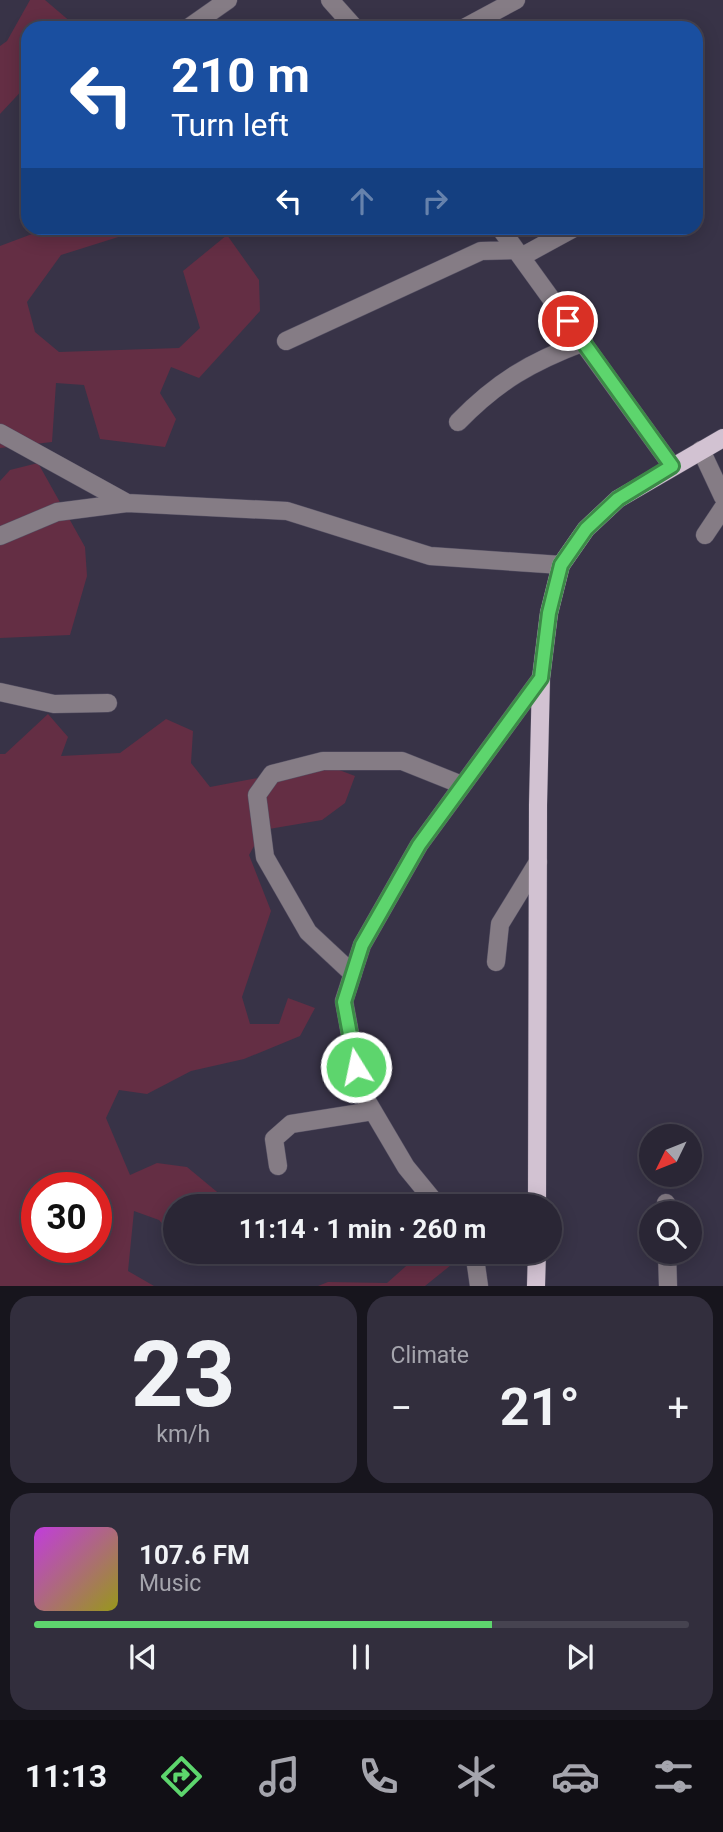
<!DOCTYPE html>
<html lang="en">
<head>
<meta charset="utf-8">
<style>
	body { margin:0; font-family:Roboto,sans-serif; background:#322e3d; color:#f1f3f6; height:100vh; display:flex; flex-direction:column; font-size:26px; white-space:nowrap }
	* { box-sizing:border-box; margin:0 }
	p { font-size:23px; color:#a5a5ad }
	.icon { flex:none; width:38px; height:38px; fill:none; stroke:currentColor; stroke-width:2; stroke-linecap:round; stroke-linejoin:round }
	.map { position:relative; height:1286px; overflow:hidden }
	.panel { display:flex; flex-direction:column; gap:10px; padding:10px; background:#17151d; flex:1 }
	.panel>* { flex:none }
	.top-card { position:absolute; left:21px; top:21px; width:682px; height:214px; border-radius:21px; box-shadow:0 4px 18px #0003,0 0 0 2px #464350; background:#1a4fa0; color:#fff; overflow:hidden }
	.needle { width:46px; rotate:227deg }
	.fabs { position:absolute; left:639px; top:1124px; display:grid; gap:14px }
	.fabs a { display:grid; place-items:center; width:63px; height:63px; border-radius:50%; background:#2a2635; box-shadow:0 4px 18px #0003,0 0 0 2px #464350; font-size:35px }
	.speed { position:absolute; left:21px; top:1172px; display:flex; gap:14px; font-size:35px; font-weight:700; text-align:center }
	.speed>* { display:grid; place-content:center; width:91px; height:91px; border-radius:50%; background:#2a2635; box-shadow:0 4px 18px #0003,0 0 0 2px #464350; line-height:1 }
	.speed .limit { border:10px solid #d22; background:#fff; color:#111 }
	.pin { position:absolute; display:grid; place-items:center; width:60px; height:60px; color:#fff; margin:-30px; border:4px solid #fff; border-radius:50%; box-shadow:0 2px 7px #0007 }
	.me { position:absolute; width:77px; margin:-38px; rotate:350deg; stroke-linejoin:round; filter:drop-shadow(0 0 5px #0008) }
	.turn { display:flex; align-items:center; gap:24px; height:147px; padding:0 35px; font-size:32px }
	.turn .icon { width:91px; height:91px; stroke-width:2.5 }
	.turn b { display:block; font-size:49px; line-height:60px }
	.lanes { display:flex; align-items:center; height:66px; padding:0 35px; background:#0003; justify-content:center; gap:35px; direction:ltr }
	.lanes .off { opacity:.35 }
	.big { font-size:52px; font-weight:700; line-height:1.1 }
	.panel .card { flex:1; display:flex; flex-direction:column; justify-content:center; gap:10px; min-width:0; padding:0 24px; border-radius:21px; background:#322e3d }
	.panel .dial { align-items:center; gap:0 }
	.dial b { font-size:91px; line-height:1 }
	.song { display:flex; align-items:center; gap:21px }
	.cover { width:84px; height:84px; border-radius:10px; background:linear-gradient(135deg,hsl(290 70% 55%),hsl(60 70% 35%)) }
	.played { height:7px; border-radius:4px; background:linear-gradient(90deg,#5dd56d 70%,#464350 70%) }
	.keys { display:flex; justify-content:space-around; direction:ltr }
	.heat { display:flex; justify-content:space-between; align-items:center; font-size:38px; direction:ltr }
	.panel .tiles { flex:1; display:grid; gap:10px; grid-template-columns:1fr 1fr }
	.card:last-child { grid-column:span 2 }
	.trip { position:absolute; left:163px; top:1194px; width:399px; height:70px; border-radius:35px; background:#2a2635; box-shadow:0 4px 18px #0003,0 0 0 2px #464350; font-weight:700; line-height:70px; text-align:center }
	.menu { display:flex; height:112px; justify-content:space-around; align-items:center; background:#110f15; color:#a5a5ad }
	.menu .icon { width:49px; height:49px }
	.menu .active { color:#5dd56d }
	.menu b { font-size:32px; color:#f1f3f6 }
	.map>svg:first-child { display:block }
	.green { fill:#642e44; fill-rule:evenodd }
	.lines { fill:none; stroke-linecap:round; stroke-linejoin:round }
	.minor-casing { stroke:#565164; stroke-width:19 }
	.major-casing { stroke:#565164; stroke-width:19 }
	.minor { stroke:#857c85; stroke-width:18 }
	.major { stroke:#d2c2d2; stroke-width:18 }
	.route-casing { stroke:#3c8a47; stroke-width:18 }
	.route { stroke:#5dd56d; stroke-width:12 }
</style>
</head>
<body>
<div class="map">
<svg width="723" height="1286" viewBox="0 0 723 1286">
	<rect width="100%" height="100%" fill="#383347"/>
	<!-- green -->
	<path class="green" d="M30 0H45L72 23 69 28H28V84L0 114V46L7 41Z
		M48 228H147L61 255 27 302 35 332 59 352 179 348 200 328 183 271 227 235 259 280 260 311 199 378 171 367 160 393 176 419 165 447 100 439 84 385 56 383 52 442 0 448V246Z
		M38 463 85 547 87 576 70 635 0 638V481L10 470Z
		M48 714 68 737 61 756 120 753 166 719 193 731 191 763 210 787 326 765 355 776 345 803 322 820 263 830 249 855 271 911 242 997 250 1024H279L288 998 315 1008 300 1036 244 1059 191 1071 147 1094 119 1090 106 1118 130 1175 157 1163 187 1167 234 1206H175V1238L159 1220 134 1211 128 1271 154 1286H0V754H5ZM37 1188H96V1248H37Z
		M423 1251H438L451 1265 425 1286H318L328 1282 387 1283Z"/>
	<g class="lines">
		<!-- minor casing -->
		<g class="minor-casing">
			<path id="minor" d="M330 0 355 28
				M188 28 228 0
				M464 28 516 0
				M500 228 672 466
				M521 257 574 228
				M286 341 481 251 516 250
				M458 422C498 381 531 362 584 342
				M0 433 127 503 287 511 430 556 561 565
				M701 450 723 497
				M705 535 723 508
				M0 536 57 512 127 503
				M0 692 54 704 108 703
				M496 962 500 924 538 862
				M353 974 308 932 265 857 257 795 272 774 323 761H402L462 785
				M278 1166 274 1139 291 1124 373 1111
				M666 1203 667 1213
				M438 1206 406 1167 360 1089 344 1001 362 945 419 845 541 678
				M474 1251 479 1286
				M667 1251 668 1286"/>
		</g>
		<!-- major casing -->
		<g class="major-casing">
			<path id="major" d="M537 1206 538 805 541 678 549 613 561 565 586 529 618 499 723 438
				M536 1286 537 1251"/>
		</g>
		<!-- minor -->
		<use href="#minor" class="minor"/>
		<!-- major -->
		<use href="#major" class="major"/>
	</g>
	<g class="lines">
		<!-- route casing -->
		<g class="route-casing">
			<path id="route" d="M356 1067 344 1002 362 945 419 845 541 678 549 613 561 565 586 529 618 499 672 466 568 321"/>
		</g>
		<!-- route -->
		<use href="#route" class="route"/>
	</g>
</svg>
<div class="fabs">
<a><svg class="needle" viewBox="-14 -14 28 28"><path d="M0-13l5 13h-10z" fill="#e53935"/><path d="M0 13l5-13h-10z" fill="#a5a5ad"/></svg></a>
<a><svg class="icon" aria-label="search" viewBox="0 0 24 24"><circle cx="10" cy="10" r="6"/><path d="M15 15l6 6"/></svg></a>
</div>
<div class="speed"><div class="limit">30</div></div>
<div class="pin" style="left:568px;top:321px;background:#d93025"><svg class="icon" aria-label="arrive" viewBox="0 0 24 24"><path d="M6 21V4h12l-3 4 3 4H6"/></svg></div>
<svg class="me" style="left:356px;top:1067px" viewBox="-20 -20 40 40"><circle r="17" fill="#5dd56d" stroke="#fff" stroke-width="3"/><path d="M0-11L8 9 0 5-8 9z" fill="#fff"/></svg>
<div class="trip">11:14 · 1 min · 260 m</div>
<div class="top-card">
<div class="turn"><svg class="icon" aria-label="left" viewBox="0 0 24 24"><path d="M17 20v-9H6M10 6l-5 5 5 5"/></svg><div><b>210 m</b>Turn left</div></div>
<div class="lanes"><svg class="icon" aria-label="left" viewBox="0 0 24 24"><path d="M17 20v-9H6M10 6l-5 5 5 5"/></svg><svg class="icon off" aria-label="ahead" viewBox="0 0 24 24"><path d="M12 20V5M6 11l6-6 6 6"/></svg><svg class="icon off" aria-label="right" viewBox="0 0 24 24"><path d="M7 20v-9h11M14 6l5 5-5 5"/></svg></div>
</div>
</div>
<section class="panel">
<div class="tiles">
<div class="card dial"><b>23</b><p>km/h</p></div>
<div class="card"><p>Climate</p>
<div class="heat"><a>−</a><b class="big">21°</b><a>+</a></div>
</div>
<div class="card">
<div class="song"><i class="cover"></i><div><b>107.6 FM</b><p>Music</p></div></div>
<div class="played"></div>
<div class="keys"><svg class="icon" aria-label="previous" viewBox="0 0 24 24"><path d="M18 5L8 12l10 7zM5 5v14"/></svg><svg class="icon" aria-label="pause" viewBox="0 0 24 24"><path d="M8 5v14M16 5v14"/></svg><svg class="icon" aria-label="next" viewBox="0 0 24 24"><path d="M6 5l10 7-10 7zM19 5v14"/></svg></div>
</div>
</div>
</section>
<nav class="menu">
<b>11:13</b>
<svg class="icon active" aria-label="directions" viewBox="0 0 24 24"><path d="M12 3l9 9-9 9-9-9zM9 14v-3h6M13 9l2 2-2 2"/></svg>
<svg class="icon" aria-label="music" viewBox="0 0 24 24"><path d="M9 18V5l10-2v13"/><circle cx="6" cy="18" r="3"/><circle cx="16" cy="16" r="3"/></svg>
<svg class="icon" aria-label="phone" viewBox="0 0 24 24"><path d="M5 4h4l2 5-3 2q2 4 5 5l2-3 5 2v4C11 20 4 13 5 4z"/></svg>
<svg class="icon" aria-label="climate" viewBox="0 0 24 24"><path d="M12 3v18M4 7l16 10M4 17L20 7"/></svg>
<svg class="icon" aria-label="car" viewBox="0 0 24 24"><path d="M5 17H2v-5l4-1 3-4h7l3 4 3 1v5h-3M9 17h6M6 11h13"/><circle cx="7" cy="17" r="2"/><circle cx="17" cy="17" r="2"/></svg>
<svg class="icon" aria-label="filters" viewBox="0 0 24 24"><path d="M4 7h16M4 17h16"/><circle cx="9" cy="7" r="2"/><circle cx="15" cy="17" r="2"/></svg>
</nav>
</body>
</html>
